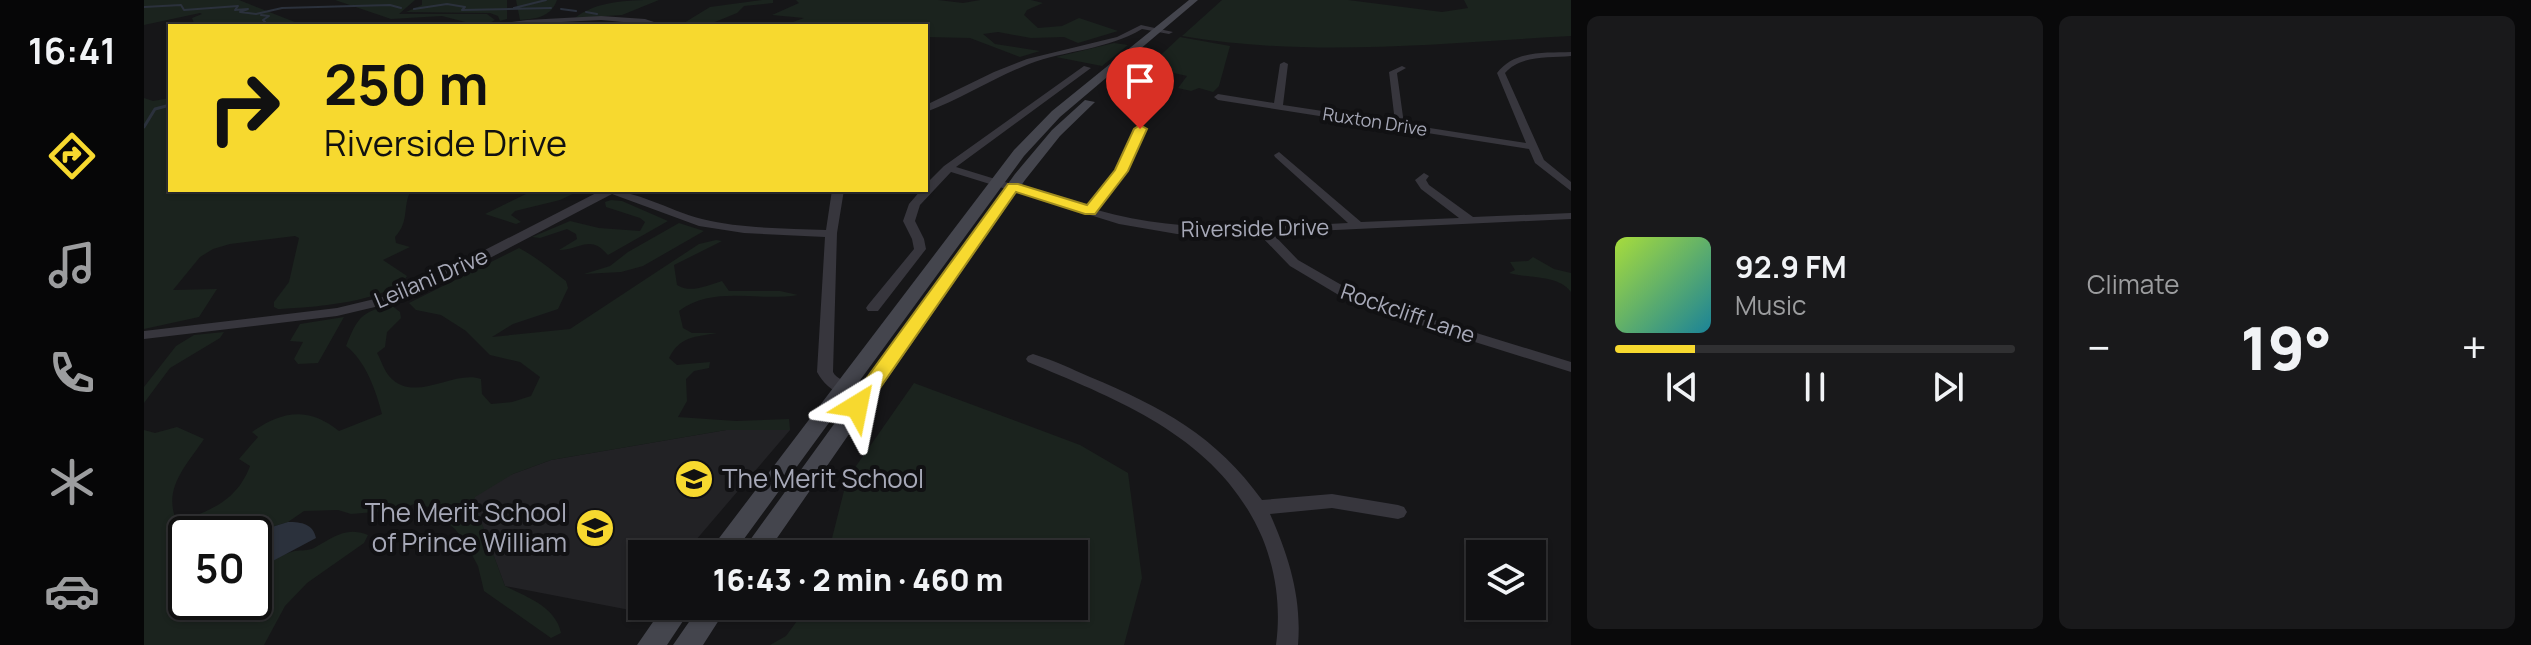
<!DOCTYPE html>
<html lang="en">
<head>
<meta charset="utf-8">
<style>
	body { margin:0; font-family:Manrope,sans-serif; background:#19191b; color:#f1f3f6; height:100vh; display:flex; flex-direction:column; font-size:30px; white-space:nowrap }
	* { box-sizing:border-box; margin:0 }
	p { font-size:26px; color:#9c9d9f }
	.icon { flex:none; width:44px; height:44px; fill:none; stroke:currentColor; stroke-width:2; stroke-linecap:round; stroke-linejoin:round }
	.map { position:relative; flex:1; overflow:hidden }
	.details { display:flex; flex-direction:column; gap:16px; padding:16px; background:#09090a; width:960px }
	.details>* { flex:none }
	.top-card { position:absolute; left:24px; top:24px; width:760px; height:168px; border-radius:0px; box-shadow:0 2px 6px #0004,0 0 0 2px #303032; background:#f7d92f; color:#111; overflow:hidden }
	.fabs { position:absolute; left:1322px; top:540px; display:grid; gap:16px }
	.fabs a { display:grid; place-items:center; width:80px; height:80px; border-radius:0px; background:#101012; box-shadow:0 2px 6px #0004,0 0 0 2px #303032; font-size:40px }
	.speed { position:absolute; left:24px; top:516px; display:flex; gap:16px; font-size:40px; font-weight:700; text-align:center }
	.speed>* { display:grid; place-content:center; width:104px; height:104px; border-radius:50%; background:#101012; box-shadow:0 2px 6px #0004,0 0 0 2px #303032; line-height:1 }
	.speed .limit { border:4px solid #111; border-radius:12px; background:#fff; color:#111 }
	.pin { position:absolute; display:grid; place-items:center; width:68px; height:68px; color:#fff; margin:-82px -34px; border-radius:50% 50% 50% 0; rotate:-45deg; box-shadow:0 0 8px #0007 }
	.pin .icon { rotate:45deg }
	.me { position:absolute; width:88px; margin:-44px; rotate:35deg; stroke-linejoin:round; filter:drop-shadow(0 0 6px #0008) }
	.turn { display:flex; align-items:center; gap:28px; height:168px; padding:0 24px; font-size:36px }
	.turn .icon { width:104px; height:104px; stroke-width:2.5 }
	.turn b { display:block; font-size:56px; line-height:68px }
	.big { font-size:60px; font-weight:800; line-height:1.1 }
	.details .widget { flex:1; display:flex; flex-direction:column; justify-content:center; gap:12px; min-width:0; padding:0 28px; border-radius:12px; background:#19191b }
	.song { display:flex; align-items:center; gap:24px }
	.cover { width:96px; height:96px; border-radius:12px; background:linear-gradient(135deg,hsl(80 70% 55%),hsl(190 70% 35%)) }
	.played { height:8px; border-radius:4px; background:linear-gradient(90deg,#f7d92f 20%,#303032 20%) }
	.keys { display:flex; justify-content:space-around; direction:ltr }
	.heat { display:flex; justify-content:space-between; align-items:center; font-size:44px; direction:ltr }
	.details .tiles { flex:1; display:grid; gap:16px; grid-template-columns:repeat(2,1fr) }
	.trip { position:absolute; left:484px; top:540px; width:460px; height:80px; border-radius:0px; background:#101012; box-shadow:0 2px 6px #0004,0 0 0 2px #303032; font-weight:800; line-height:80px; text-align:center }
	main { display:flex; flex:1; min-height:0 }
	.dock { display:flex; flex-direction:column; width:144px; justify-content:space-around; align-items:center; background:#060607; color:#9c9d9f }
	.dock .icon { width:56px; height:56px }
	.dock .current { color:#f7d92f }
	.dock b { font-size:36px; color:#f1f3f6 }
	.map>svg:first-child { display:block }
	.built { fill:#222225 }
	.green { fill:#1b231e }
	.water { fill:#2b313c }
	.lines { fill:none; stroke-linecap:round; stroke-linejoin:round }
	.stream-far1 { stroke:#2b313c; stroke-width:2 }
	.stream { stroke:#2b313c; stroke-width:3 }
	.street { fill:#37363d; fill-rule:evenodd }
	.secondary { fill:#44454d; fill-rule:evenodd }
	.route { fill:#f7d92f; stroke:#a18d1f; stroke-width:2 }
	.labels { text-anchor:middle; stroke-width:8; stroke-linejoin:round; paint-order:stroke }
	.far-street-label { font-size:18px; fill:#a7a9b8; stroke:#111113 }
	.street-label { font-size:22px; fill:#a7a9b8; stroke:#111113 }
	.near-poi-label { font-size:26px; fill:#a7a9b8; stroke:#111113; text-anchor:start }
</style>
</head>
<body>
<main>
<nav class="dock">
<b>16:41</b>
<svg class="icon current" aria-label="directions" viewBox="0 0 24 24"><path d="M12 3l9 9-9 9-9-9zM9 14v-3h6M13 9l2 2-2 2"/></svg>
<svg class="icon" aria-label="music" viewBox="0 0 24 24"><path d="M9 18V5l10-2v13"/><circle cx="6" cy="18" r="3"/><circle cx="16" cy="16" r="3"/></svg>
<svg class="icon" aria-label="phone" viewBox="0 0 24 24"><path d="M5 4h4l2 5-3 2q2 4 5 5l2-3 5 2v4C11 20 4 13 5 4z"/></svg>
<svg class="icon" aria-label="climate" viewBox="0 0 24 24"><path d="M12 3v18M4 7l16 10M4 17L20 7"/></svg>
<svg class="icon" aria-label="car" viewBox="0 0 24 24"><path d="M5 17H2v-5l4-1 3-4h7l3 4 3 1v5h-3M9 17h6M6 11h13"/><circle cx="7" cy="17" r="2"/><circle cx="17" cy="17" r="2"/></svg>
</nav>
<div class="map">
<svg width="1427" height="645" viewBox="0 0 1427 645">
	<rect width="100%" height="100%" fill="#161618"/>
	<!-- built -->
	<path class="built" d="M582 430H646L540 554H498V603L491 611 361 586 325 490 407 460Z"/>
	<!-- green -->
	<path class="green" d="M0 0H95L161 26H43L50 23 48 18 58 14 56 13 0 25Z
		M191 0H271L255 14H343L351 20 344 24 314 26 325 23 298 16 247 19Z
		M278 0H363V19L356 21 354 16 346 13 262 12 278 5Z
		M372 0H413C407 17 392 19 376 20Z
		M515 0 478 15 431 18C453 0 489 0 515 0Z
		M618 0H629V3L600 6 593 13 561 26H535L566 7Z
		M652 0H794L819 3 836 0H887L899 3 883 10 880 15 894 28 918 26 935 18 974 31 934 43 920 37 887 38 854 32 839 34 851 44 896 51 876 57 826 38 782 37V26H638L660 18 628 15 655 3Z
		M1078 0H1204L1298 12 1324 8 1320 0H1427V36C1299 43 1166 58 1038 36Z
		M1036 37 1086 46 1075 86 1069 92 1055 88 1047 91 1034 88 1043 76 1004 67Z
		M970 43 984 45 958 66 912 57Z
		M0 98 9 101 26 98V190H227L232 193 239 190H267C258 207 266 221 251 237L252 243 266 247 239 260 263 276C247 302 163 308 134 309L130 307V302L145 282 155 238 151 236 86 244 69 249 56 257 29 290 73 289 55 317 0 329Z
		M390 190H437L416 200 371 211 367 215 377 222 372 224 341 214Z
		M467 200 478 201 524 221 464 255C446 234 438 249 415 250L433 239 432 234 423 229 396 238 388 237 426 221 455 228 496 231 501 222 496 218 462 207 461 202Z
		M535 223 560 231 499 266 477 272 440 274 466 266 484 252Z
		M572 240 578 241 530 265 533 285C547 294 564 285 578 281L585 291H636L654 295C613 302 570 285 535 311L539 328 548 333H573C551 337 536 336 525 358L533 365 566 362 565 368 550 371 542 379 543 401 534 417 592 421 645 419 646 430H582L407 460 369 474 331 497 330 502 361 586C383 597 412 607 417 633L407 638 340 591 334 566 321 542 311 529 285 507 270 504 255 510 207 514 194 510 160 511 144 522 105 534H42V557L31 563 37 594H42V602H110V571C123 565 137 554 151 551 157 550 164 551 170 548 189 538 201 526 224 535L220 543 163 583 141 606 120 645H0V430L11 433 33 427 60 439C42 466 18 489 33 522 66 511 93 501 106 466L95 459 114 437 108 432C139 410 165 407 195 431L238 414C232 390 221 360 202 346 214 317 217 312 247 305L256 312 257 318 243 332 241 347 233 353C237 360 240 370 245 376 270 405 310 369 337 379L338 394 347 404 368 402 387 396 396 377 376 362 346 355 322 331 297 315 272 310 265 303 375 248C394 258 406 269 422 281L424 288 414 309 369 324 348 337 426 329 555 244Z
		M1389 257 1410 269 1427 273V292C1413 274 1385 279 1365 273L1371 270 1366 262 1384 261Z
		M200 317 174 363 154 364 150 359 159 342 146 341 156 324Z
		M80 332 76 338 26 368 0 403V387L32 346 50 335Z
		M770 383 936 445 984 473 998 578 980 645H626L642 636 664 606H930V554H684L703 479Z"/>
	<!-- water -->
	<path class="water" d="M144 522C158 522 169 524 172 538L110 571V534H105Z"/>
	<g class="lines">
		<!-- stream-far1 -->
		<path class="stream-far1" d="M0 7 37 5 40 10 94 6 91 10 104 9 96 12 112 14 138 8 246 5 257 8
			M370 8 402 0
			M270 9 303 4 321 7 318 10 407 8
			M417 9 432 11
			M442 12 453 14
			M117 15 125 16 119 20 125 26"/>
		<!-- stream -->
		<path class="stream" d="M0 127 11 109 26 105"/>
		<!-- street -->
		<path class="street" d="M457 16 501 19 522 26 457 20 339 26 383 20Z
			M997 25 1029 32 1025 34 998 29C963 50 922 50 885 64 849 78 817 99 782 112V105L850 72 883 59 973 37Z
			M1427 52V56C1405 58 1376 55 1361 73L1400 160 1427 182V191L1391 163 1385 149 1074 100 1070 97 1074 94 1130 103 1136 64 1140 62 1144 64 1139 105 1251 122 1245 72 1258 66 1262 68 1253 73 1260 124 1382 143 1353 73C1370 50 1401 53 1427 52Z
			M940 66 947 68 812 167 943 207 972 170 991 129 996 126 1001 129 982 171 953 210C1035 234 1119 227 1204 223L1131 157 1130 155 1135 152 1217 222 1315 218 1277 189 1271 180 1280 173 1285 176 1282 180 1285 185 1329 217 1427 213V219L1128 233 1154 260 1208 291 1261 311 1427 362V372L1251 317 1198 297 1146 266 1115 234H1033L975 224 807 172 776 205 771 221 780 239 782 249 734 311H724L722 308 724 305 770 249 768 239 759 221 765 204 777 190H782V184L800 166Z
			M458 190C494 190 523 210 558 219 598 229 641 228 682 230L688 190H700L693 233 689 372C693 380 703 380 708 388L705 392C691 396 680 384 673 372L681 237 600 233 555 226 468 194 302 281 252 302 193 316 0 339V331L193 308 243 296 292 275Z
			M889 354C909 360 928 369 946 377 1018 407 1072 436 1118 500L1188 494 1254 505 1260 507 1263 512 1260 517 1254 519 1188 508 1126 514C1145 557 1158 598 1154 645H1132C1137 608 1132 571 1118 537 1075 438 977 401 884 362L882 359 884 356Z"/>
		<!-- secondary -->
		<path class="secondary" d="M1045 0H1054L916 117 880 156 589 554H563L870 150 908 111Z
			M941 100 951 102 916 136 881 180 622 554H596L871 174 908 130Z
			M520 606H549L523 645H493Z
			M556 606H584L559 645H529Z"/>
	</g>
	<!-- route -->
	<path class="route" d="M996 125 1003 129 984 171 951 214H941L872 192 720 411H706L702 406 706 401 864 184H874L943 205 971 170 990 129Z"/>
	<!-- icons -->
	<defs>
		<g id="school-disc" transform="scale(2)"><circle r="9.5" fill="#f7d92f" stroke="#111113"/><path d="M0-5L7-2L0 1L-7-2ZM-4 1L0 2.5L4 1V4Q0 6-4 4Z" fill="#111"/></g>
	</defs>
	<g fill-rule="evenodd">
		<use href="#school-disc" x="550" y="479"/>
		<use href="#school-disc" x="451" y="528"/>
	</g>
	<g class="labels">
		<!-- far-street labels -->
		<g class="far-street-label">
			<text transform="translate(1231 122) rotate(9)" y="6">Ruxton Drive</text>
		</g>
		<!-- street labels -->
		<g class="street-label">
			<text transform="translate(1111 228) rotate(-1)" y="8">Riverside Drive</text>
			<text transform="translate(287 278) rotate(-23)" y="8">Leilani Drive</text>
			<text transform="translate(1264 313) rotate(19)" y="8">Rockcliff Lane</text>
		</g>
		<!-- near-poi labels -->
		<g class="near-poi-label">
			<text x="578" y="488">The Merit School</text>
			<text x="423" y="522" text-anchor="end">The Merit School<tspan x="423" dy="30">of Prince William</tspan></text>
		</g>
	</g>
</svg>
<div class="fabs">
<a><svg class="icon" aria-label="layers" viewBox="0 0 24 24"><path d="M12 4l9 5-9 5-9-5zM3 14l9 5 9-5"/></svg></a>
</div>
<div class="speed"><div class="limit">50</div></div>
<div class="pin" style="left:996px;top:129px;background:#d93025"><svg class="icon" aria-label="arrive" viewBox="0 0 24 24"><path d="M6 21V4h12l-3 4 3 4H6"/></svg></div>
<svg class="me" style="left:713px;top:406px" viewBox="-20 -20 40 40"><path d="M0-17L14 15 0 8-14 15z" fill="#f7d92f" stroke="#fff" stroke-width="4"/></svg>
<div class="trip">16:43 · 2 min · 460 m</div>
<div class="top-card">
<div class="turn"><svg class="icon" aria-label="right" viewBox="0 0 24 24"><path d="M7 20v-9h11M14 6l5 5-5 5"/></svg><div><b>250 m</b>Riverside Drive</div></div>
</div>
</div>
<section class="details">
<div class="tiles">
<div class="widget">
<div class="song"><i class="cover"></i><div><b>92.9 FM</b><p>Music</p></div></div>
<div class="played"></div>
<div class="keys"><svg class="icon" aria-label="previous" viewBox="0 0 24 24"><path d="M18 5L8 12l10 7zM5 5v14"/></svg><svg class="icon" aria-label="pause" viewBox="0 0 24 24"><path d="M8 5v14M16 5v14"/></svg><svg class="icon" aria-label="next" viewBox="0 0 24 24"><path d="M6 5l10 7-10 7zM19 5v14"/></svg></div>
</div>
<div class="widget"><p>Climate</p>
<div class="heat"><a>−</a><b class="big">19°</b><a>+</a></div>
</div>
</div>
</section>
</main>
</body>
</html>
